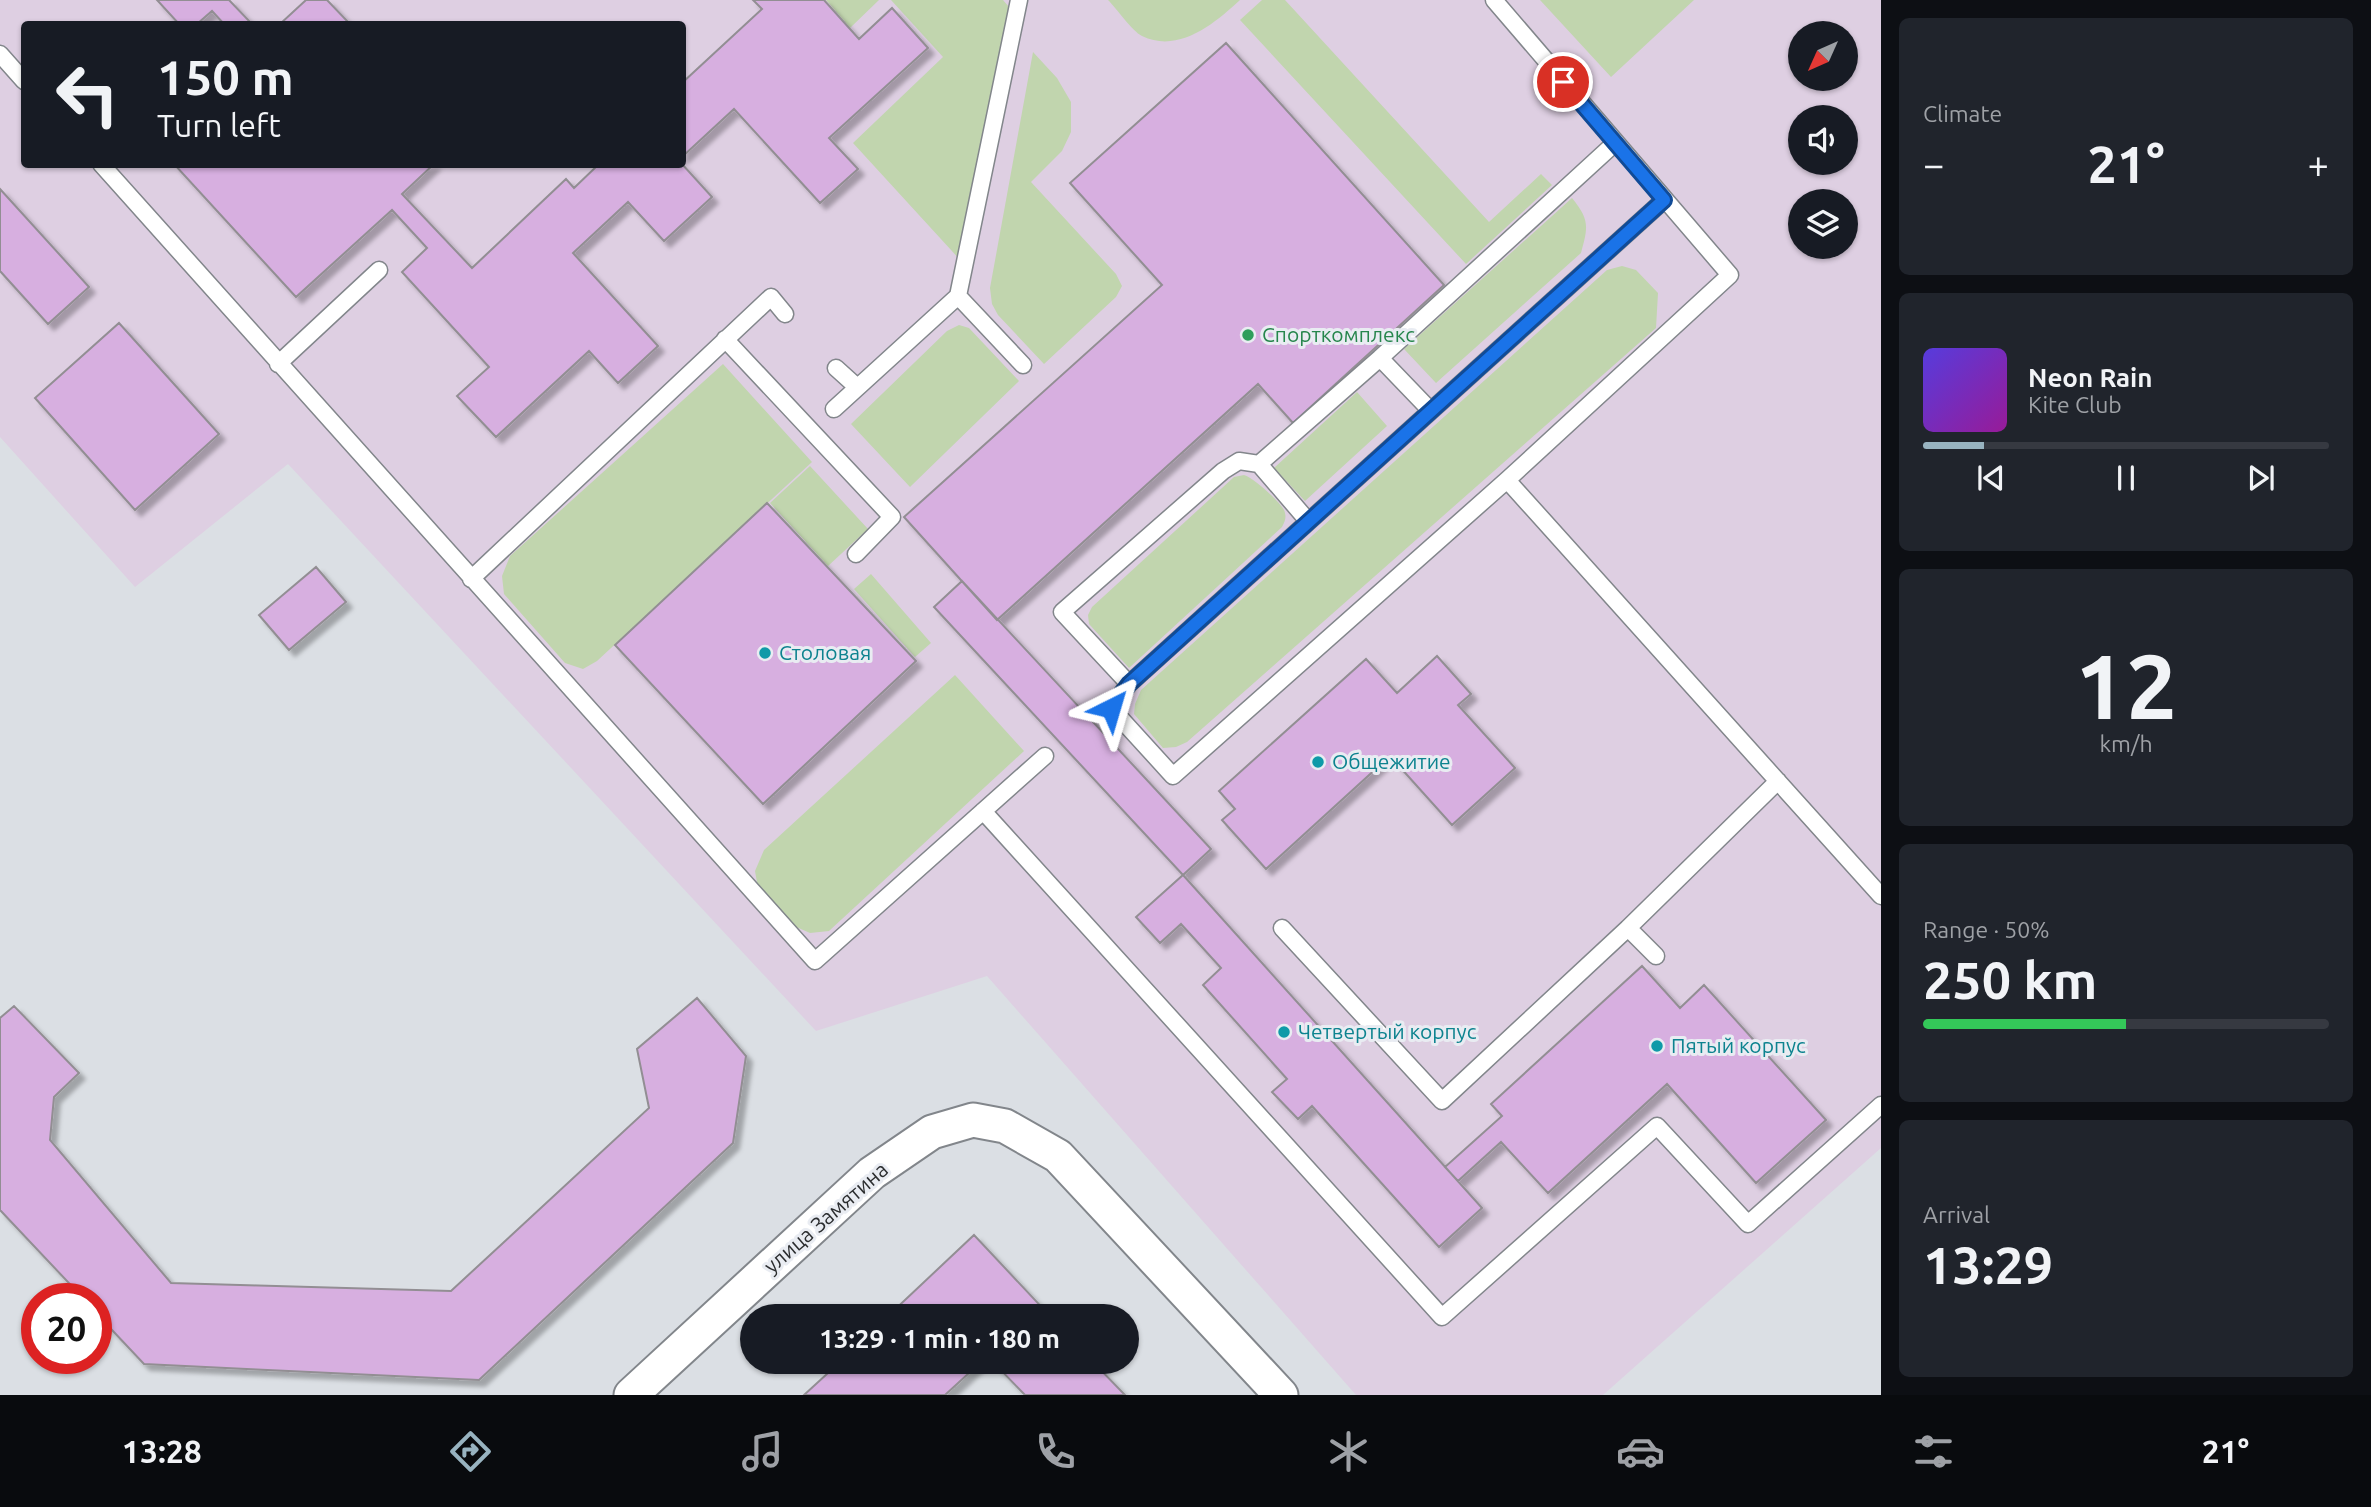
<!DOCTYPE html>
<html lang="en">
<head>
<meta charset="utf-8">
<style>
	body { margin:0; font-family:Ubuntu,sans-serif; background:#20242c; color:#f1f3f6; height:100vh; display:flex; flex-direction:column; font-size:26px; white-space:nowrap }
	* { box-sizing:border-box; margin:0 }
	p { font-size:23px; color:#9ea1a6 }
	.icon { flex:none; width:38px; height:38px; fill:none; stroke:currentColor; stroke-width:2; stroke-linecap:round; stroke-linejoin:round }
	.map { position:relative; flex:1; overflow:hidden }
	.drawer { display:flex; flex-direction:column; gap:18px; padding:18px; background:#0d0f14; width:490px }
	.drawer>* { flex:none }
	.top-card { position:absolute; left:21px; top:21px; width:665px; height:147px; border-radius:7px; box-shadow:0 2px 5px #0004; background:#171b24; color:#f1f3f6; overflow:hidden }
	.needle { width:46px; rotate:225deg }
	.buttons { position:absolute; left:1788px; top:21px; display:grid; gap:14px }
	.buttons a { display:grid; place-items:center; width:70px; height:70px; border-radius:50%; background:#171b24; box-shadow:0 2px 5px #0004; font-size:35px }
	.speed { position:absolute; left:21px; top:1283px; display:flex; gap:14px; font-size:35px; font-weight:700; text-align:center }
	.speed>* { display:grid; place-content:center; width:91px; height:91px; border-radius:50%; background:#171b24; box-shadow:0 2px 5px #0004; line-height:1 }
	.speed .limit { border:10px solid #d22; background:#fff; color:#111 }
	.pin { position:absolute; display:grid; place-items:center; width:60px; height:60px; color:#fff; margin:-30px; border:4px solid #fff; border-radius:50%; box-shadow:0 2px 7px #0007 }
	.me { position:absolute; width:77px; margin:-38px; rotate:40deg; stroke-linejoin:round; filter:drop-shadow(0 0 5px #0008) }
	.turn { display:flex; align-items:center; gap:24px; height:147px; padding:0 21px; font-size:32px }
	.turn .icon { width:91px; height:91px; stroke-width:2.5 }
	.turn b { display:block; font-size:49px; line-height:60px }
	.big { font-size:52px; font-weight:700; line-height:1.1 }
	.drawer .card { flex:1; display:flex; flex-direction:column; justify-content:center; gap:10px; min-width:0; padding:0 24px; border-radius:10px; background:#20242c }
	.drawer .dial { align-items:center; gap:0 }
	.dial b { font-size:91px; line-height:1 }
	.song { display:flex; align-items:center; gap:21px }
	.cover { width:84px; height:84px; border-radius:10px; background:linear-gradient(135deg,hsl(250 70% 55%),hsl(300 70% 35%)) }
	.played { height:7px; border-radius:4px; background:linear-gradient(90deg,#98b3c0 15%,#363941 15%) }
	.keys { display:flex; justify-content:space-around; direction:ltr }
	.heat { display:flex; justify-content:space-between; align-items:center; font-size:38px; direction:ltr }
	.charge { height:10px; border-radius:5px; background:linear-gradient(90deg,#34c759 50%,#363941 0) }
	.trip { position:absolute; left:740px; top:1304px; width:399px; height:70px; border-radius:35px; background:#171b24; box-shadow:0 2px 5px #0004; font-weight:700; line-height:70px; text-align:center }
	.tabs { display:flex; height:112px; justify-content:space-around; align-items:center; background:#090b0e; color:#9ea1a6 }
	.tabs .icon { width:49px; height:49px }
	.tabs .on { color:#98b3c0 }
	.tabs b { font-size:32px; color:#f1f3f6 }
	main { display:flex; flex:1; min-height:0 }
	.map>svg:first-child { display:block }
	.education { fill:#decfe2; fill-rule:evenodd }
	.green { fill:#c1d5ae }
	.building { fill:#d7afe0; stroke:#928e93; stroke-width:2; filter:url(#shadow) }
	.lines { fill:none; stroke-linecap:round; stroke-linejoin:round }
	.lane-casing { stroke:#82868b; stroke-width:19 }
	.street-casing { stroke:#82868b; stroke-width:37 }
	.lane { stroke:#fff; stroke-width:16 }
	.street { stroke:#fff; stroke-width:33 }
	.route-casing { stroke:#114b97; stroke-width:18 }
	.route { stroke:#1a73e8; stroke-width:12 }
	.leisure-dot { fill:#2e9e5b; stroke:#e9ecf2; stroke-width:2.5 }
	.culture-dot { fill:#0f9aa8; stroke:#e9ecf2; stroke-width:2.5 }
	.labels { text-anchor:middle; stroke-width:6; stroke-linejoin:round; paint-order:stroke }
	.leisure-label { font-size:21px; fill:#27864d; stroke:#e9ecf2; text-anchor:start }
	.culture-label { font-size:21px; fill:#0d838f; stroke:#e9ecf2; text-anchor:start }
	.street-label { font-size:21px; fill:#2b2d2f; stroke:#e9ecf2 }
</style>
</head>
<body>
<main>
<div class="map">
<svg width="1881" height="1395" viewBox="0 0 1881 1395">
	<defs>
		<filter id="shadow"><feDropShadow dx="6" dy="6" stdDeviation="2" flood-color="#0004"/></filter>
	</defs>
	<rect width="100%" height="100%" fill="#dbdfe4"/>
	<!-- education -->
	<path class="education" d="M0 0H1881V1148L1603 1395H1356L987 976 816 1031 288 464 135 587 0 437ZM24 24H682V164H24ZM1801 33H1846V79H1801ZM1801 117H1846V163H1801ZM1801 201H1846V247H1801Z"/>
	<!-- green -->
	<path class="green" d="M826 0H879L850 28Z
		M891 0H1003L1009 7 962 262 853 143 943 57Z
		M1108 0H1240C1215 23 1179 54 1142 36 1132 31 1117 9 1108 0Z
		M1262 0H1285L1489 222 1541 174 1552 185 1466 264 1240 20Z
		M1540 0H1694L1611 77Z
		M1033 52 1057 78 1071 102V132L1062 151 1031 182 1116 274 1122 286 1116 297 1044 364 998 315 992 304 990 288Z
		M1572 198C1590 220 1588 227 1581 253L1436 383 1404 349Z
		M1622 266 1636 270 1658 293 1656 328 1187 742 1176 747 1163 748 1134 714 1135 704 1141 690 1607 270Z
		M959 325 969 328 1019 381 910 487 851 424 947 331Z
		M723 364 812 462 597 661 583 669 565 663 504 594 502 576 510 556Z
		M1357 392 1387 426 1305 501 1274 468Z
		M810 466 868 529 828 566 770 503Z
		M1244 475C1254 478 1279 501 1284 510 1287 517 1285 521 1282 527L1129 668 1089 624 1088 615 1092 607 1234 477Z
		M871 574 931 643 915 657 854 589Z
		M955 675 1024 751 829 931 810 933 794 926 758 888 755 871 764 850Z"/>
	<!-- building -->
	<path class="building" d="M157 0H229L252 24H224L212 11 197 24H179Z
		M306 0H327L350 24H280Z
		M753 0H824L859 39 892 8 928 48 829 138 858 169 820 203 734 109 682 157V83L762 9Z
		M1226 43 1444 285 1293 423 1258 384 997 620 904 517 1162 285 1070 183Z
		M174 164H434L402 194 472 268 566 179 574 188 599 164H682L712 197 664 241 628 202 573 253 658 346 618 383 589 351 496 437 457 396 489 367 402 272 427 248 392 210 296 297Z
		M0 189 89 287 48 324 0 271Z
		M119 323 219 434 135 510 35 398Z
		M767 503 916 661 763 804 615 645Z
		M316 567 346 602 289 650 259 615Z
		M962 581 1211 849 1183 875 934 607Z
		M1437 656 1471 694 1458 705 1515 768 1452 825 1390 756 1266 869 1222 820 1235 809 1219 791 1366 659 1397 693Z
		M1183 875 1482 1208 1439 1247 1312 1106 1298 1119 1272 1092 1287 1079 1203 985 1221 968 1181 924 1160 943 1136 917Z
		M1642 966 1680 1008 1704 985 1826 1120 1756 1183 1667 1084 1548 1193 1501 1142 1458 1181 1445 1167 1502 1116 1491 1104Z
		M697 998 746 1056 733 1143 479 1380 144 1364 96 1313V1298H83L0 1210V1018L14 1006 79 1073 54 1097 50 1140 171 1283 451 1291 649 1108 637 1049Z
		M974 1235 1050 1316H888Z
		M840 1362H981L945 1395H804Z
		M993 1362H1093L1125 1395H1025Z"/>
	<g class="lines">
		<!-- lane casing -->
		<g class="lane-casing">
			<path id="lane" d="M1494 0 1730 275 1507 480 1173 776 1111 708 1129 684 1664 200
				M0 54 24 81
				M101 164 815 961 1045 756
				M958 296 1023 365
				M725 339 892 517 856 554
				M278 364 379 270
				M836 368 857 387
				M834 409 958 296 1019 0
				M1430 410 1380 358 1615 143
				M1259 464 1380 358
				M1507 480 1881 896
				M471 579 771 297 785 314
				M1129 684 1062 612 1223 471 1239 461 1259 464 1308 521
				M983 811 1442 1317 1657 1126 1748 1224 1881 1105
				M1282 928 1442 1101 1628 928 1778 781
				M1628 928 1656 956"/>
		</g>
		<!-- street casing -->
		<g class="street-casing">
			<path id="street" d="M631 1395 872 1173 932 1132 973 1120 1005 1126 1058 1156 1281 1395"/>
		</g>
		<!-- lane -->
		<use href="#lane" class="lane"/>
		<!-- street -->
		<use href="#street" class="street"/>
	</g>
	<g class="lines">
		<!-- route casing -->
		<g class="route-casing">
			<path id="route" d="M1111 708 1129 684 1149 666 1664 200 1563 82"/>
		</g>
		<!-- route -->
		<use href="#route" class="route"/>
	</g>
	<!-- markers -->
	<circle class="leisure-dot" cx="1248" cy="335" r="7"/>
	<g class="culture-dot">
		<circle cx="765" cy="653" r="7"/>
		<circle cx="1318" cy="762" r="7"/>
		<circle cx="1284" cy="1032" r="7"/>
		<circle cx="1657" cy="1046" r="7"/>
	</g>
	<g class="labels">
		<!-- leisure labels -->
		<g class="leisure-label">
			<text x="1262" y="342">Спорткомплекс</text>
		</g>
		<!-- culture labels -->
		<g class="culture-label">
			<text x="779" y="660">Столовая</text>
			<text x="1332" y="769">Общежитие</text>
			<text x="1298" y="1039">Четвертый корпус</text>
			<text x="1671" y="1053">Пятый корпус</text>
		</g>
		<!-- street labels -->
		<g class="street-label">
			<text transform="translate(826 1218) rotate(-41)" y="7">улица Замятина</text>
		</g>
	</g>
</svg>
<div class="buttons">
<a><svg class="needle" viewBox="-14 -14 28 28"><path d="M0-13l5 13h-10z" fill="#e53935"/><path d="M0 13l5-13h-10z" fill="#9ea1a6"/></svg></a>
<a><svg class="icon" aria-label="sound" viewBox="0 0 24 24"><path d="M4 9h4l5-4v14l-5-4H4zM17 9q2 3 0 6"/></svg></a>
<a><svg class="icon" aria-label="layers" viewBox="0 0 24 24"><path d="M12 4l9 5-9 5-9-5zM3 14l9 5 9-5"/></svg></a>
</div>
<div class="speed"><div class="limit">20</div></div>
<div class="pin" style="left:1563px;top:82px;background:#d93025"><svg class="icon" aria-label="arrive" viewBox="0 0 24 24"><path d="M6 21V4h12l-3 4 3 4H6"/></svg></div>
<svg class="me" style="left:1111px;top:708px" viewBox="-20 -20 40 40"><path d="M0-17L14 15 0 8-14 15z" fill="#1a73e8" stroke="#fff" stroke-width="4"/></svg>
<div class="trip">13:29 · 1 min · 180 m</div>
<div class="top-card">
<div class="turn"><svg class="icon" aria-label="left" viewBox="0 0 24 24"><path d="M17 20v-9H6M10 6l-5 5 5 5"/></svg><div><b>150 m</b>Turn left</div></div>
</div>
</div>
<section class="drawer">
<div class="card"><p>Climate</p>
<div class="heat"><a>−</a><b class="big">21°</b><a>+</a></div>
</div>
<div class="card">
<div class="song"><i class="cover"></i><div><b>Neon Rain</b><p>Kite Club</p></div></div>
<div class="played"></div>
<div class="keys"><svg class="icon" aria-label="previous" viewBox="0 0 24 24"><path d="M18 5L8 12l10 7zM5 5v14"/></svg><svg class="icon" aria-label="pause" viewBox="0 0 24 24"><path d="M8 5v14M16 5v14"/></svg><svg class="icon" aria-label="next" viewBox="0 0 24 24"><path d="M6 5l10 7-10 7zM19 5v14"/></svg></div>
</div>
<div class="card dial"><b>12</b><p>km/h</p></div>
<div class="card"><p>Range · 50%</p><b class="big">250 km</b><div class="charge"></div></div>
<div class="card"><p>Arrival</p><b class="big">13:29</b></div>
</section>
</main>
<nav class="tabs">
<b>13:28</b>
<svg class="icon on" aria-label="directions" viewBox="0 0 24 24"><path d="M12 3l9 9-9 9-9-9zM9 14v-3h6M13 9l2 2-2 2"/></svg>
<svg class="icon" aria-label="music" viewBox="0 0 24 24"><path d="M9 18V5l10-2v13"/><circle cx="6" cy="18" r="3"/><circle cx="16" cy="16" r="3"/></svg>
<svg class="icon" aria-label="phone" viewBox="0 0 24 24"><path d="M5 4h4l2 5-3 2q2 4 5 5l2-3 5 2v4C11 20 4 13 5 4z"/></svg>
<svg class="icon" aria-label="climate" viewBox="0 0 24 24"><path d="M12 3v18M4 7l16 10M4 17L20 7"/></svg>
<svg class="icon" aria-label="car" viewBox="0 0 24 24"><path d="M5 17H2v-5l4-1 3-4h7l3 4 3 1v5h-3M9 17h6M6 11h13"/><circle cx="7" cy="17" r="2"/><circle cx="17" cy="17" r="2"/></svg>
<svg class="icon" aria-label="filters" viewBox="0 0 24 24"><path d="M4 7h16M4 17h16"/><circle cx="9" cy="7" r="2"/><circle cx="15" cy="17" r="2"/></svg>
<b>21°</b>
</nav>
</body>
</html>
